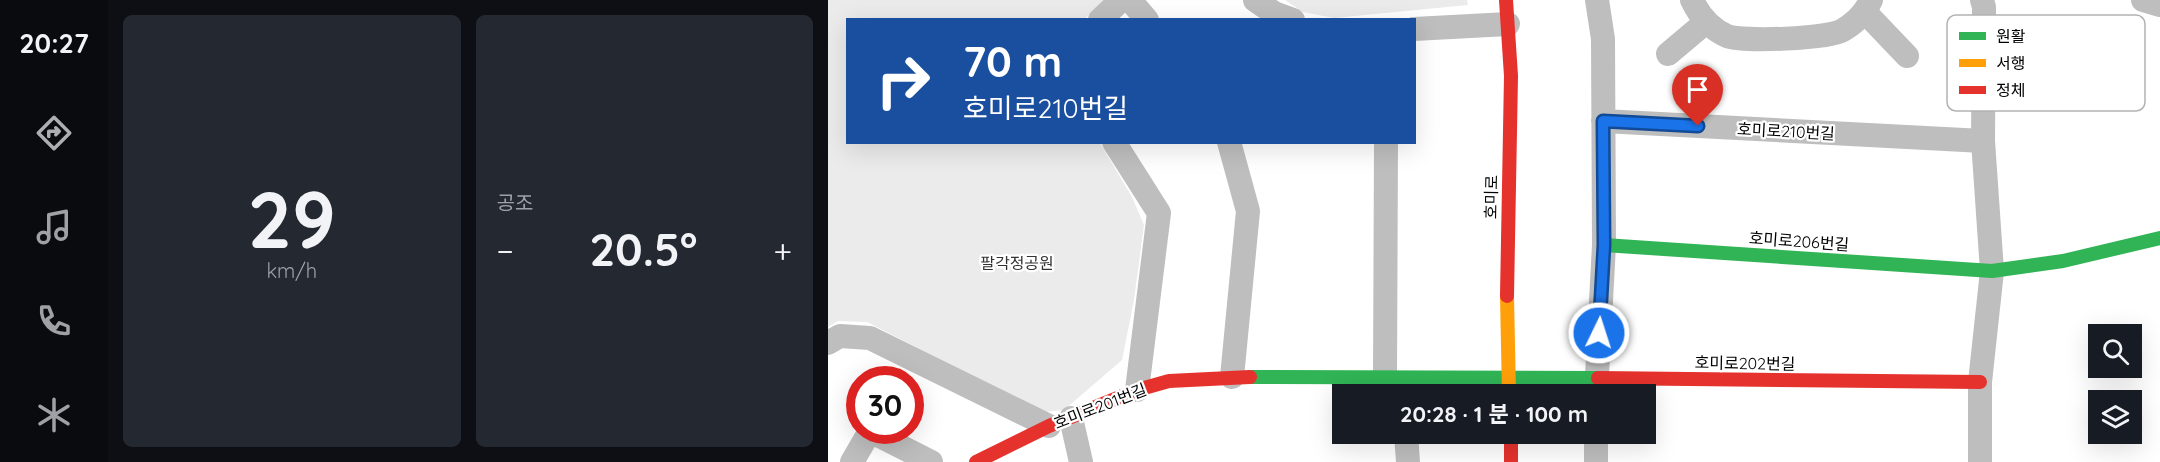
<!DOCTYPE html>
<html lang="ko">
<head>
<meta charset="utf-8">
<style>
	body { margin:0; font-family:Quicksand,"Noto Sans KR",sans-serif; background:#242831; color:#f1f3f6; height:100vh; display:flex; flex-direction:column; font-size:22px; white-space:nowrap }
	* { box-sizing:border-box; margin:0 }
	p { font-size:20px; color:#9ea1a6 }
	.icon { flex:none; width:33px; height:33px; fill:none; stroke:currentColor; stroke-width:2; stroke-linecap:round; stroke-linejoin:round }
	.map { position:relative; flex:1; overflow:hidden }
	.details { display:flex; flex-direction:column; gap:15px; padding:15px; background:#0d0f14; width:720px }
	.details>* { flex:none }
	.banner { position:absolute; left:18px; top:18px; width:570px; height:126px; border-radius:0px; box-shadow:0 6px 24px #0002; background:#1a4fa0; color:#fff; overflow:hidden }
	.fabs { position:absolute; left:1260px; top:324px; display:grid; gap:12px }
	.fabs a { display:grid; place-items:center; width:54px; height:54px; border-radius:0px; background:#171b24; box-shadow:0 6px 24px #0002; font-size:30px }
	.speed { position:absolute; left:18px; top:366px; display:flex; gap:12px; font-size:30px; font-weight:700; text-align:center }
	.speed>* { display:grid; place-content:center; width:78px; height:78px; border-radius:50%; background:#171b24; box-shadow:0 6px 24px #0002; line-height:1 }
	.speed .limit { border:9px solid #d22; background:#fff; color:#111 }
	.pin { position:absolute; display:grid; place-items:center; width:51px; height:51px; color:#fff; margin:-62px -26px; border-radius:50% 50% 50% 0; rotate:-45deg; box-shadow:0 0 6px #0007 }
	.pin .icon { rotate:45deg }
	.me { position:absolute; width:66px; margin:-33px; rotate:4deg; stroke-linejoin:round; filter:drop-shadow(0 0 4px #0008) }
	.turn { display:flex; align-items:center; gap:21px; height:126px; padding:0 18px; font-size:27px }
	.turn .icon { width:78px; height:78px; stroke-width:2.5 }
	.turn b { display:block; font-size:42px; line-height:51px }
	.big { font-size:45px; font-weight:700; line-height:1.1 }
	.details .widget { flex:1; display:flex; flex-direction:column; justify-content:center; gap:9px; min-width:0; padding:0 21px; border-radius:9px; background:#242831 }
	.details .dial { align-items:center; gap:0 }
	.dial b { font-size:78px; line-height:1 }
	.heat { display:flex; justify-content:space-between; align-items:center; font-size:33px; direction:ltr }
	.details .tiles { flex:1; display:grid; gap:15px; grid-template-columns:repeat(2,1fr) }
	.trip { position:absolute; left:504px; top:384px; width:324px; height:60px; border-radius:0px; background:#171b24; box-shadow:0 6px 24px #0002; font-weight:700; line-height:60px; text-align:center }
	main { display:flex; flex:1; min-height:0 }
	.menu { display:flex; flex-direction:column; width:108px; justify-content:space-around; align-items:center; background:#090b0e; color:#9ea1a6 }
	.menu .icon { width:42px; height:42px }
	.menu .current { color:#adaeaf }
	.menu b { font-size:27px; color:#f1f3f6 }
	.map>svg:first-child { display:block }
	.green { fill:#ebebeb }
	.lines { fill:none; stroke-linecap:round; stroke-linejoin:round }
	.street { stroke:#bebebe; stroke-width:24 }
	.fast { stroke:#30b455; stroke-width:14 }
	.slow { stroke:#ff9f0a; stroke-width:14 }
	.jam { stroke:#e5322d; stroke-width:14 }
	.route-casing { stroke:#114b97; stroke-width:15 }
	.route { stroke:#1a73e8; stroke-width:10 }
	.labels { text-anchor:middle; stroke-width:4.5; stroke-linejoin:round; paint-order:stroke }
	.street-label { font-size:16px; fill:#000; stroke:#fff }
	.park-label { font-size:16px; fill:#323232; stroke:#fff }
	.key { fill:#fff; stroke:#b2b2b2; stroke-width:1.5 }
	.key-label { font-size:16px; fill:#000 }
</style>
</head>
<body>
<main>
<nav class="menu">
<b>20:27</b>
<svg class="icon current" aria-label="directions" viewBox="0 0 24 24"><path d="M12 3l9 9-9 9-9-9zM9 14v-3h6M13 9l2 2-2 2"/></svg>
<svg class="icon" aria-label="music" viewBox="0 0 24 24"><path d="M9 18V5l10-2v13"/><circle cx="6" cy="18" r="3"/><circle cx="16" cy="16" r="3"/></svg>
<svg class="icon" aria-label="phone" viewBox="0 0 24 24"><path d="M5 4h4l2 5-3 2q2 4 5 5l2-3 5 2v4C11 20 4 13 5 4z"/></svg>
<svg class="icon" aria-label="climate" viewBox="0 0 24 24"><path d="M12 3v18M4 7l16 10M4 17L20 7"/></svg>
</nav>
<section class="details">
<div class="tiles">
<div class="widget dial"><b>29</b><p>km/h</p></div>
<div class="widget"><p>공조</p>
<div class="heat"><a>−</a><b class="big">20.5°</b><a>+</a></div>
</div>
</div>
</section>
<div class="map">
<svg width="1332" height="462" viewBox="0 0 1332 462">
	<rect width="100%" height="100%" fill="#fff"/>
	<!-- green -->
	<path class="green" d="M0 0H280L256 19 20 20V142L272 143 304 197 316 225 306 300 294 360 236 410 215 412 39 322 10 321 0 327Z
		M457 0H639L640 5 506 18 475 12Z"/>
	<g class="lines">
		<!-- street -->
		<path class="street" d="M302 0 319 20
			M427 0 446 13 465 20
			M864 0C871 15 883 29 899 36 915 42 1000 39 1015 30 1027 23 1037 13 1043 0
			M1315 0 1332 5
			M1037 12 1079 56
			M272 20 293 0
			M586 29 680 24
			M840 54 878 22
			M775 121 1155 141
			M286 142 331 213 309 390
			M401 142 420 211 404 377
			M0 343 12 336 42 338 221 426
			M557 378 558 142
			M768 394 776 245 775 39 769 0
			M243 418 253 462
			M578 434 580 462
			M24 462 42 431 103 462
			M768 462V434
			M1152 462V382L1164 271 1155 141 1156 7 1154 0"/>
		<!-- fast -->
		<path class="fast" d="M776 245 1164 271 1235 261 1332 238
			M422 377 770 378"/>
		<!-- slow -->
		<path class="slow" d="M679 296 681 394"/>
		<!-- jam -->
		<path class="jam" d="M678 0 683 76 679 296
			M770 378 1152 382
			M683 434V462
			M148 462 221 426 309 390 341 381 422 377"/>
	</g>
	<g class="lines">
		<!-- route casing -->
		<g class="route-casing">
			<path id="route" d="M771 333 776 245 775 121 870 126"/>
		</g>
		<!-- route -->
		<use href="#route" class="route"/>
	</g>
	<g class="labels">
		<!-- street labels -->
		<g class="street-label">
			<text transform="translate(958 131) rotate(3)" y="6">호미로210번길</text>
			<text transform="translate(663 197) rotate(-89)" y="6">호미로</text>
			<text transform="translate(971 241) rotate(4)" y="6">호미로206번길</text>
			<text transform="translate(917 363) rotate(1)" y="6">호미로202번길</text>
			<text transform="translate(272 406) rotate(-21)" y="6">호미로201번길</text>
		</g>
		<!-- park labels -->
		<g class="park-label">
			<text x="189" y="269">팔각정공원</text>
		</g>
	</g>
	<!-- legend -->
	<rect x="1119" y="15" width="198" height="96" rx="9" class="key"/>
	<rect x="1131" y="32" width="27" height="8" fill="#30b455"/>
	<rect x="1131" y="59" width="27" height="8" fill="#ff9f0a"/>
	<rect x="1131" y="86" width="27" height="8" fill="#e5322d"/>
	<g class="key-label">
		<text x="1168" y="42">원활</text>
		<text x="1168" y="69">서행</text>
		<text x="1168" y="96">정체</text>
	</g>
</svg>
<div class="fabs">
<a><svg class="icon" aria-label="search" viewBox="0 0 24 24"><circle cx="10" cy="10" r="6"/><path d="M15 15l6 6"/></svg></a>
<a><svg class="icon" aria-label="layers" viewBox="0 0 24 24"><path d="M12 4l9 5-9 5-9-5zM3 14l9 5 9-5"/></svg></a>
</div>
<div class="speed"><div class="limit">30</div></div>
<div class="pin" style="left:870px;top:126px;background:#d93025"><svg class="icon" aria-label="arrive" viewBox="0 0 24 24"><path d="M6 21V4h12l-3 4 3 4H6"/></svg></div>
<svg class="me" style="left:771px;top:333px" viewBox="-20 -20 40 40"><circle r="17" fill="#1a73e8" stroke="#fff" stroke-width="3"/><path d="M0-11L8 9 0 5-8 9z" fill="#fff"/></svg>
<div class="trip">20:28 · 1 분 · 100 m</div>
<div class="banner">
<div class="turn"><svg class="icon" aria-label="right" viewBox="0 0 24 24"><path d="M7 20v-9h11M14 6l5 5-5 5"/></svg><div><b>70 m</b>호미로210번길</div></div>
</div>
</div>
</main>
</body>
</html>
